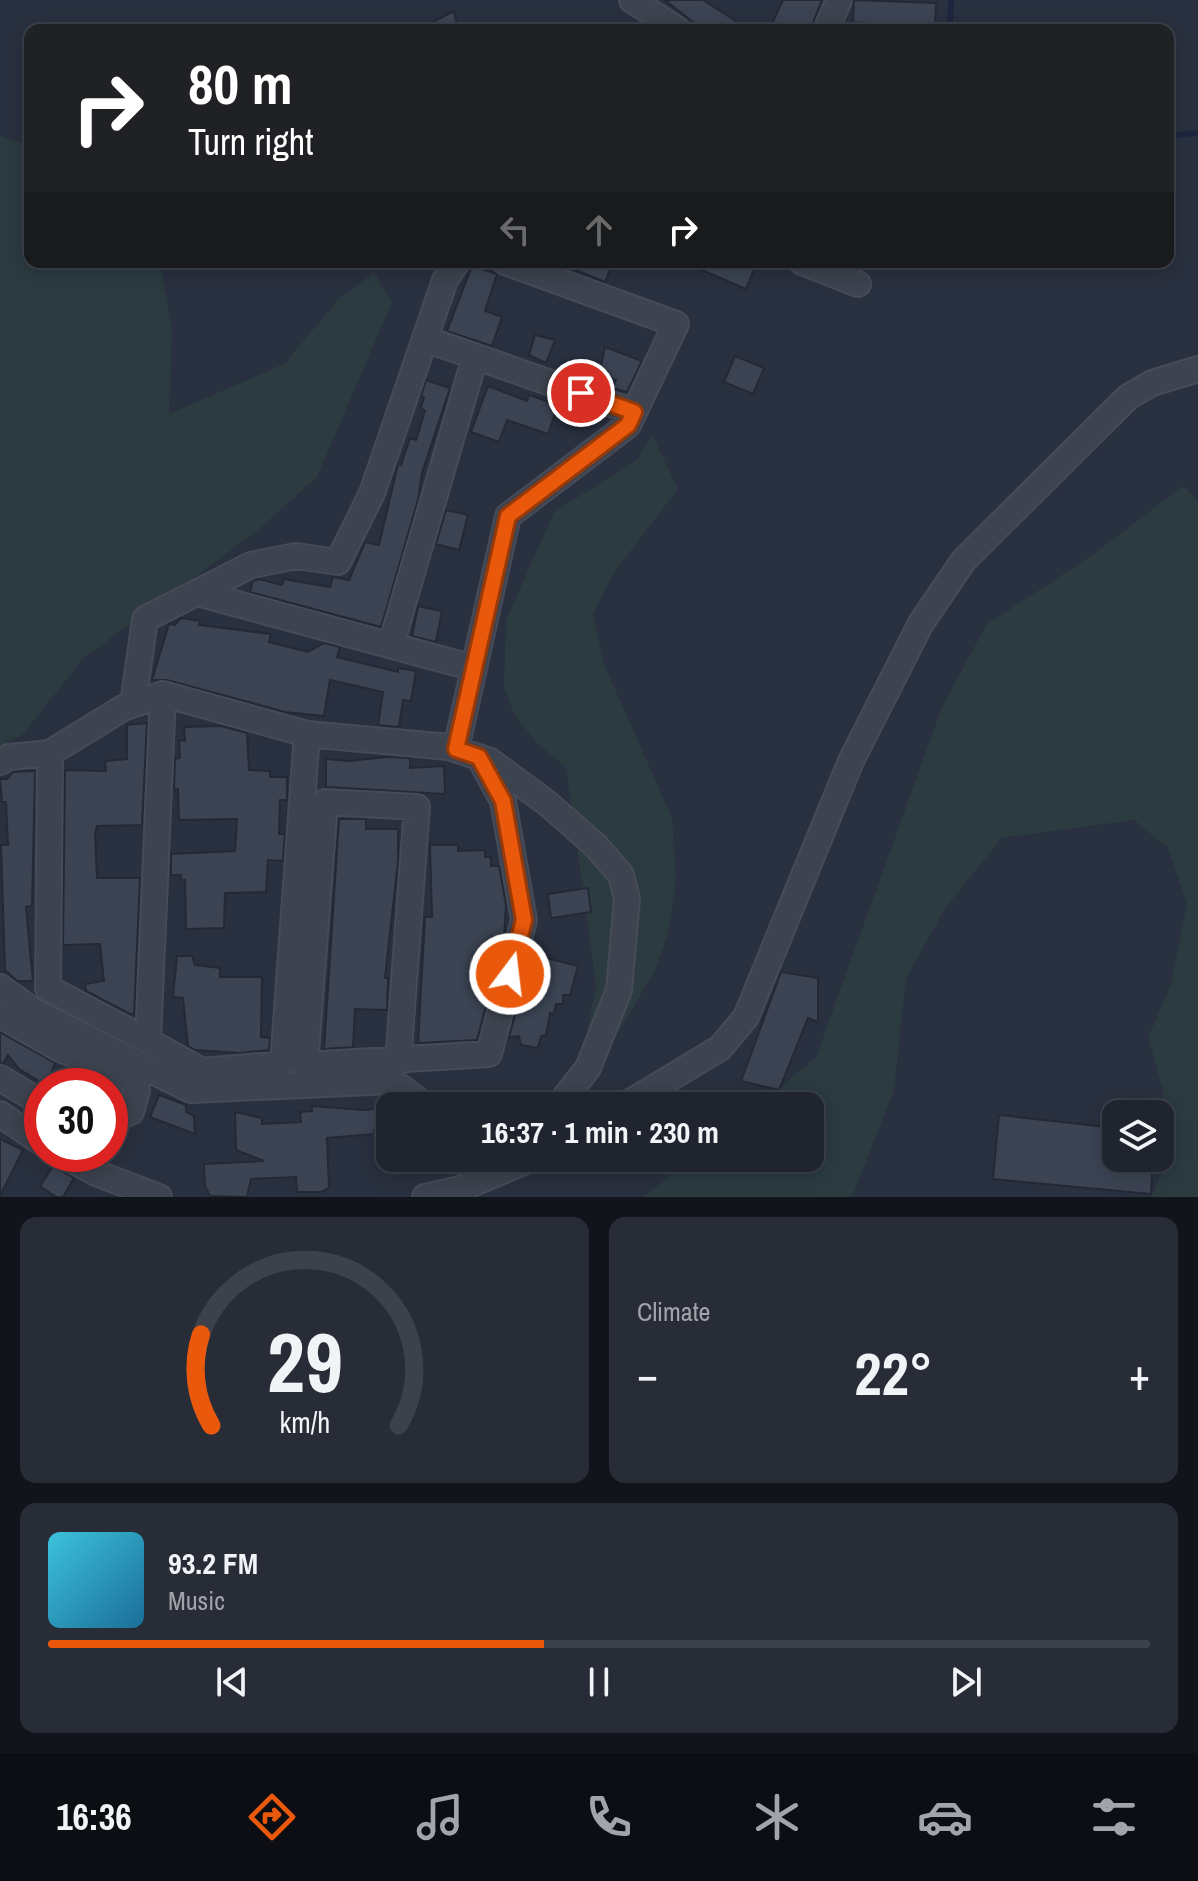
<!DOCTYPE html>
<html lang="en">
<head>
<meta charset="utf-8">
<style>
	body { margin:0; font-family:"Archivo Narrow",sans-serif; background:#272c37; color:#f1f3f6; height:100vh; display:flex; flex-direction:column; font-size:30px; white-space:nowrap }
	* { box-sizing:border-box; margin:0 }
	p { font-size:26px; color:#a1a4aa }
	.icon { flex:none; width:44px; height:44px; fill:none; stroke:currentColor; stroke-width:2; stroke-linecap:round; stroke-linejoin:round }
	.map { position:relative; height:1197px; overflow:hidden }
	.side { display:flex; flex-direction:column; gap:20px; padding:20px; background:#11141a; flex:1 }
	.side>* { flex:none }
	.top-card { position:absolute; left:24px; top:24px; width:1150px; height:244px; border-radius:16px; box-shadow:0 4px 20px #0003,0 0 0 2px #3c414b; background:#202124; color:#fff; overflow:hidden }
	.controls { position:absolute; left:1102px; top:1100px; display:grid; gap:16px }
	.controls a { display:grid; place-items:center; width:72px; height:72px; border-radius:16px; background:#1f242f; box-shadow:0 4px 20px #0003,0 0 0 2px #3c414b; font-size:40px }
	.speed { position:absolute; left:24px; top:1068px; display:flex; gap:16px; font-size:40px; font-weight:700; text-align:center }
	.speed>* { display:grid; place-content:center; width:104px; height:104px; border-radius:50%; background:#1f242f; box-shadow:0 4px 20px #0003,0 0 0 2px #3c414b; line-height:1 }
	.speed .limit { border:12px solid #d22; background:#fff; color:#111 }
	.pin { position:absolute; display:grid; place-items:center; width:68px; height:68px; color:#fff; margin:-34px; border:4px solid #fff; border-radius:50%; box-shadow:0 2px 8px #0007 }
	.me { position:absolute; width:88px; margin:-44px; rotate:15deg; stroke-linejoin:round; filter:drop-shadow(0 0 6px #0008) }
	.turn { display:flex; align-items:center; gap:28px; height:168px; padding:0 32px; font-size:36px }
	.turn .icon { width:104px; height:104px; stroke-width:2.5 }
	.turn b { display:block; font-size:56px; line-height:68px }
	.lanes { display:flex; align-items:center; height:76px; padding:0 32px; background:#0003; justify-content:center; gap:40px; direction:ltr }
	.lanes .off { opacity:.35 }
	.big { font-size:60px; font-weight:700; line-height:1.1 }
	.side .card { flex:1; display:flex; flex-direction:column; justify-content:center; gap:12px; min-width:0; padding:0 28px; border-radius:16px; background:#272c37 }
	.side .dial { align-items:center; gap:0 }
	.dial svg { height:208px; overflow:visible; fill:none; stroke:#3c414b; stroke-width:7; stroke-linecap:round; text-anchor:middle }
	.dial text { fill:#f1f3f6; stroke:none }
	.song { display:flex; align-items:center; gap:24px }
	.cover { width:96px; height:96px; border-radius:12px; background:linear-gradient(135deg,hsl(190 70% 55%),hsl(200 70% 35%)) }
	.played { height:8px; border-radius:4px; background:linear-gradient(90deg,#ea580c 45%,#3c414b 45%) }
	.keys { display:flex; justify-content:space-around; direction:ltr }
	.heat { display:flex; justify-content:space-between; align-items:center; font-size:44px; direction:ltr }
	.side .tiles { flex:1; display:grid; gap:20px; grid-template-columns:1fr 1fr }
	.card:last-child { grid-column:span 2 }
	.trip { position:absolute; left:376px; top:1092px; width:448px; height:80px; border-radius:16px; background:#1f242f; box-shadow:0 4px 20px #0003,0 0 0 2px #3c414b; font-weight:700; line-height:80px; text-align:center }
	.tab-bar { display:flex; height:128px; justify-content:space-around; align-items:center; background:#0c0e13; color:#a1a4aa }
	.tab-bar .icon { width:56px; height:56px }
	.tab-bar .selected { color:#ea580c }
	.tab-bar b { font-size:36px; color:#f1f3f6 }
	.map>svg:first-child { display:block }
	.green { fill:#2b3b40 }
	.lines { fill:none; stroke-linecap:round; stroke-linejoin:round }
	.stream { stroke:#1d263c; stroke-width:6 }
	.building { fill:#3c4454; stroke:#242936; stroke-width:2 }
	.street-casing { stroke:#474b58; stroke-width:28 }
	.street { stroke:#3d434f; stroke-width:24 }
	.route-casing { stroke:#983908; stroke-width:20 }
	.route { stroke:#ea580c; stroke-width:14 }
</style>
</head>
<body>
<div class="map">
<svg width="1198" height="1197" viewBox="0 0 1198 1197">
	<rect width="100%" height="100%" fill="#29303f"/>
	<!-- green -->
	<path class="green" d="M0 136 30 145V262H160L172 331 169 414 284 364 338 300 374 272 392 302 317 477 256 532 84 658 23 734 0 746Z
		M652 434 678 489 613 574 593 614 604 664 672 818 676 881 668 934 655 971 599 1064 584 1051 596 985 566 767 539 745 515 716 504 688 506 620 554 512 637 460Z
		M1183 486 1198 500V1197H1151L1165 1166 1163 1090 1148 1037 1170 987 1187 904 1168 848 1134 820 1002 838 946 907 906 978 894 1090 852 1197H643L693 1158H810V1106H760L816 1057 942 707 986 625 1095 553Z"/>
	<g class="lines">
		<!-- stream -->
		<path class="stream" d="M950 30 951 0
			M1168 136 1198 133"/>
	</g>
	<!-- building -->
	<path class="building" d="M665 0H703L750 30H703Z
		M783 0H822L810 30H769Z
		M854 0 936 3 935 27 853 22Z
		M454 11 458 30H417Z
		M556 262H613L605 282Z
		M683 262H757L746 289Z
		M472 266 497 274 485 311 502 317 492 346 447 331Z
		M535 335 555 340 546 363 529 355Z
		M605 347 642 361 627 392 612 388 616 380 605 377 607 372 600 370Z
		M735 356 764 368 753 394 724 382Z
		M426 380 450 388 422 473 418 500 381 627 250 592 253 581 259 579 282 585 284 579 330 587 333 577 349 580 365 542 379 545 398 464 401 465 410 438 416 440 425 411 421 408 424 397 421 396Z
		M488 386 527 401 529 395 558 405 548 434 507 420 499 442 471 432Z
		M446 510 468 515 459 550 436 544Z
		M418 606 442 611 436 642 412 636Z
		M181 618 200 621 199 625 271 634 269 642 308 652 324 643 340 647 337 657 398 672V668L416 671 411 701 403 700 399 727 378 725 383 692 330 680 324 716 285 712 167 680H152L169 624 175 625Z
		M147 723 142 825 97 826 95 833 97 878H140L134 1014H130L86 991 85 984 104 981 100 944 63 945 65 770 106 771 105 761 127 759V725Z
		M221 726 247 733 249 770 270 771V777H287V800H280L279 834H285L283 861 268 860 266 892 225 893 224 928 186 929 185 880H181V875H171V854L235 851 237 819 179 820 178 789H174L175 759 180 758 179 740 185 741 184 727Z
		M387 757 410 758V768L444 766 445 794 326 787V759L349 761Z
		M35 771 32 906 26 907 33 981H17L5 970 1 845H8L6 802H2L0 779H7L13 772Z
		M339 819H366V829H398V861L385 978H388L387 1010 355 1009 353 1047 324 1049Z
		M430 845H458V851L485 850V857H491V866H499L506 905 504 937 501 950H485L486 982 492 983 477 1040 418 1043 425 917H432Z
		M588 888 591 912 551 918 548 894Z
		M177 956H192L195 965 220 968V977H262L261 1037 270 1038 269 1050 240 1053 195 1050 188 1046 183 998 173 997Z
		M542 957 578 966 570 995H563V1004H556L554 1014 550 1013 546 1035 541 1036 538 1048 521 1045 519 1036 509 1037 528 967 539 970Z
		M781 972 818 978V1022L808 1018 779 1090 741 1081Z
		M0 1032 55 1063 47 1086 19 1069 8 1055 3 1064 0 1063Z
		M159 1095 186 1105V1112L194 1116 195 1134 150 1117Z
		M312 1106 364 1110 390 1107V1129L374 1130V1134L327 1138 329 1188 321 1192H297L296 1177 251 1179 247 1197 210 1196 205 1186 204 1164 264 1161 236 1150 235 1112 262 1118V1124L301 1122 300 1112 312 1111Z
		M999 1115 1116 1128 1112 1158H1153L1151 1194 993 1179Z
		M0 1139 23 1150 0 1196Z
		M53 1166 74 1178 63 1197H56L40 1186Z"/>
	<g class="lines">
		<!-- street casing -->
		<g class="street-casing">
			<path id="street" d="M632 0 678 30
				M826 30 839 0
				M802 262 858 284
				M425 339 634 412
				M197 593 474 668
				M391 645 475 357
				M133 704 145 619 251 565 296 556 338 562 372 493 445 280 457 262
				M456 749 508 516 628 425 676 324 505 262
				M50 753 48 988 148 1041 163 694
				M0 762 9 757 50 753 123 708 163 694 307 734 449 747 490 761 547 803 596 846 621 875 627 899 619 990 588 1068 558 1106
				M0 987 32 1010 136 1063 137 1091 131 1112 110 1119
				M0 1015 60 1049 136 1082
				M148 1041 202 1071 283 1064 307 734
				M398 1062 417 807 325 802 305 1065 489 1054 524 920 503 801 479 757
				M136 1063 191 1090 392 1081 415 1098
				M0 1078 42 1103
				M624 1106 720 1048 746 1017 851 761 921 623 964 560 1128 397 1152 383 1198 369
				M0 1114 42 1143
				M61 1154 96 1173 159 1197
				M425 1197 460 1189 533 1158"/>
		</g>
		<!-- street -->
		<use href="#street" class="street"/>
	</g>
	<g class="lines">
		<!-- route casing -->
		<g class="route-casing">
			<path id="route" d="M510 974 524 920 503 801 479 757 456 749 508 516 628 425 634 412 581 393"/>
		</g>
		<!-- route -->
		<use href="#route" class="route"/>
	</g>
</svg>
<div class="controls">
<a><svg class="icon" aria-label="layers" viewBox="0 0 24 24"><path d="M12 4l9 5-9 5-9-5zM3 14l9 5 9-5"/></svg></a>
</div>
<div class="speed"><div class="limit">30</div></div>
<div class="pin" style="left:581px;top:393px;background:#d93025"><svg class="icon" aria-label="arrive" viewBox="0 0 24 24"><path d="M6 21V4h12l-3 4 3 4H6"/></svg></div>
<svg class="me" style="left:510px;top:974px" viewBox="-20 -20 40 40"><circle r="17" fill="#ea580c" stroke="#fff" stroke-width="3"/><path d="M0-11L8 9 0 5-8 9z" fill="#fff"/></svg>
<div class="trip">16:37 · 1 min · 230 m</div>
<div class="top-card">
<div class="turn"><svg class="icon" aria-label="right" viewBox="0 0 24 24"><path d="M7 20v-9h11M14 6l5 5-5 5"/></svg><div><b>80 m</b>Turn right</div></div>
<div class="lanes"><svg class="icon off" aria-label="left" viewBox="0 0 24 24"><path d="M17 20v-9H6M10 6l-5 5 5 5"/></svg><svg class="icon off" aria-label="ahead" viewBox="0 0 24 24"><path d="M12 20V5M6 11l6-6 6 6"/></svg><svg class="icon" aria-label="right" viewBox="0 0 24 24"><path d="M7 20v-9h11M14 6l5 5-5 5"/></svg></div>
</div>
</div>
<section class="side">
<div class="tiles">
<div class="card dial"><svg viewBox="0 0 100 80">
<path d="M14 69A42 42 0 1 1 86 69"/>
<path d="M14 69A42 42 0 0 1 10 34" stroke="#ea580c"/>
<text x="50" y="56" font-size="32" font-weight="700">29</text>
<text x="50" y="72" font-size="11">km/h</text>
</svg></div>
<div class="card"><p>Climate</p>
<div class="heat"><a>−</a><b class="big">22°</b><a>+</a></div>
</div>
<div class="card">
<div class="song"><i class="cover"></i><div><b>93.2 FM</b><p>Music</p></div></div>
<div class="played"></div>
<div class="keys"><svg class="icon" aria-label="previous" viewBox="0 0 24 24"><path d="M18 5L8 12l10 7zM5 5v14"/></svg><svg class="icon" aria-label="pause" viewBox="0 0 24 24"><path d="M8 5v14M16 5v14"/></svg><svg class="icon" aria-label="next" viewBox="0 0 24 24"><path d="M6 5l10 7-10 7zM19 5v14"/></svg></div>
</div>
</div>
</section>
<nav class="tab-bar">
<b>16:36</b>
<svg class="icon selected" aria-label="directions" viewBox="0 0 24 24"><path d="M12 3l9 9-9 9-9-9zM9 14v-3h6M13 9l2 2-2 2"/></svg>
<svg class="icon" aria-label="music" viewBox="0 0 24 24"><path d="M9 18V5l10-2v13"/><circle cx="6" cy="18" r="3"/><circle cx="16" cy="16" r="3"/></svg>
<svg class="icon" aria-label="phone" viewBox="0 0 24 24"><path d="M5 4h4l2 5-3 2q2 4 5 5l2-3 5 2v4C11 20 4 13 5 4z"/></svg>
<svg class="icon" aria-label="climate" viewBox="0 0 24 24"><path d="M12 3v18M4 7l16 10M4 17L20 7"/></svg>
<svg class="icon" aria-label="car" viewBox="0 0 24 24"><path d="M5 17H2v-5l4-1 3-4h7l3 4 3 1v5h-3M9 17h6M6 11h13"/><circle cx="7" cy="17" r="2"/><circle cx="17" cy="17" r="2"/></svg>
<svg class="icon" aria-label="filters" viewBox="0 0 24 24"><path d="M4 7h16M4 17h16"/><circle cx="9" cy="7" r="2"/><circle cx="15" cy="17" r="2"/></svg>
</nav>
</body>
</html>
